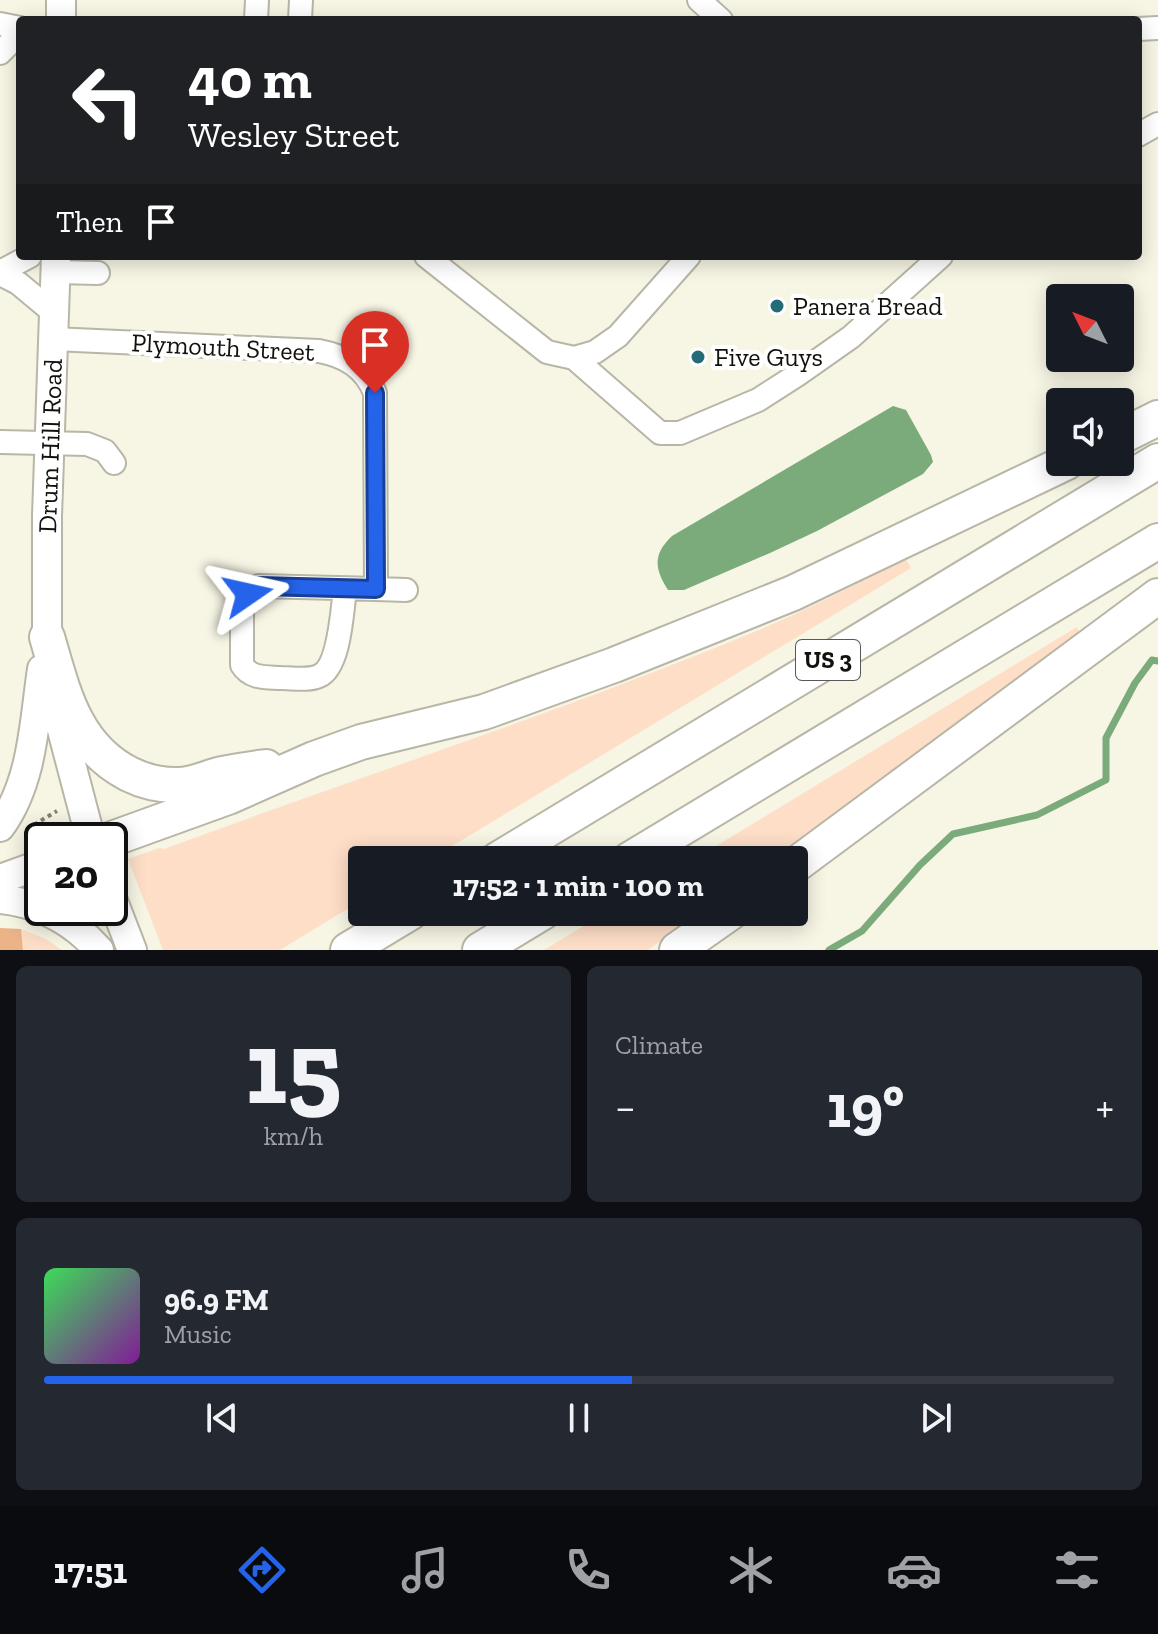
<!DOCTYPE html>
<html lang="en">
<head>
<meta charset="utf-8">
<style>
	body { margin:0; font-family:"Zilla Slab",serif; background:#242831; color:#f1f3f6; height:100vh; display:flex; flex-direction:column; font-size:30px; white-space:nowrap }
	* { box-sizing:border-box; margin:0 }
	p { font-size:26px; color:#9ea1a6 }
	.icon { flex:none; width:44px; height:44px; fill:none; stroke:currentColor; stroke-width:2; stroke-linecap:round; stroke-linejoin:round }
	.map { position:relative; height:950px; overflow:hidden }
	.details { display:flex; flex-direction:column; gap:16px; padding:16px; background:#0d0f14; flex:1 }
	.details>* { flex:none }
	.top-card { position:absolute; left:16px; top:16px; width:1126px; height:244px; border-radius:8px; box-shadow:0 4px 20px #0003; background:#202124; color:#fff; overflow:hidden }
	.needle { width:52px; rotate:312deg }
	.controls { position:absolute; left:1046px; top:284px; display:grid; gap:16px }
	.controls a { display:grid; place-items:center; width:88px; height:88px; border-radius:8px; background:#171b24; box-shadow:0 4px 20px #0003; font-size:40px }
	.speed { position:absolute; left:24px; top:822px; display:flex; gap:16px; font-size:40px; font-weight:700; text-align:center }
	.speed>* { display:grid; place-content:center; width:104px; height:104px; border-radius:50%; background:#171b24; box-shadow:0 4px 20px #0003; line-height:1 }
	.speed .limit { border:4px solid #111; border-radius:12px; background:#fff; color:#111 }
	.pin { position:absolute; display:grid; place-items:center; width:68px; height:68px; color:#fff; margin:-82px -34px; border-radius:50% 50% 50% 0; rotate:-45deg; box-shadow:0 0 8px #0007 }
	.pin .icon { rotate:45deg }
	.me { position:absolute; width:88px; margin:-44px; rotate:79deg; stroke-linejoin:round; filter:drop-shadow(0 0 6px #0008) }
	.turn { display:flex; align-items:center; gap:28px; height:168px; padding:0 40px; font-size:36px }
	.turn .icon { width:104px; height:104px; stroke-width:2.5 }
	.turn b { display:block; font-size:56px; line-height:68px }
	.then { display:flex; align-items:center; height:76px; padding:0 40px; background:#0003; gap:16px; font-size:30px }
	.big { font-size:60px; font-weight:700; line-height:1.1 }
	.details .card { flex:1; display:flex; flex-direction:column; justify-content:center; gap:12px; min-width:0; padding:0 28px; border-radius:12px; background:#242831 }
	.details .dial { align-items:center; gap:0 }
	.dial b { font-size:104px; line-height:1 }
	.song { display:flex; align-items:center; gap:24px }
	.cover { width:96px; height:96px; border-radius:12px; background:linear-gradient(135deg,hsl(130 70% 55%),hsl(290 70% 35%)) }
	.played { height:8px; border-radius:4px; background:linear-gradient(90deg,#2563eb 55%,#363941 55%) }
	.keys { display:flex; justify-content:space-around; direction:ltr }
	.heat { display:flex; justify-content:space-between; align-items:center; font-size:44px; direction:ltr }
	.details .tiles { flex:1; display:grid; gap:16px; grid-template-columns:1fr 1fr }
	.card:last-child { grid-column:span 2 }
	.trip { position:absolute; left:348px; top:846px; width:460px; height:80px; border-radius:8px; background:#171b24; box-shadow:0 4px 20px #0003; font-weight:700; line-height:80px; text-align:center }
	.tab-bar { display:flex; height:128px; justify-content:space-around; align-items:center; background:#090b0e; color:#9ea1a6 }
	.tab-bar .icon { width:56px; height:56px }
	.tab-bar .active { color:#2563eb }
	.tab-bar b { font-size:36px; color:#f1f3f6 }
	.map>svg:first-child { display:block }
	.green { fill:#fedec7 }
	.forest { fill:#ecb288 }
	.water { fill:#7bab7b }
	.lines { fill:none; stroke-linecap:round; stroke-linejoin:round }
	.stream { stroke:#7bab7b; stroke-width:7 }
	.minor-casing { stroke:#b8b6a6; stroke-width:26 }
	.major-casing { stroke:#b8b6a6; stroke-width:32 }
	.highway-casing { stroke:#b8b6a6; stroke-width:38 }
	.path { stroke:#838276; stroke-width:4; stroke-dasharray:4 4; stroke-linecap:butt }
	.minor { stroke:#fff; stroke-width:22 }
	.major { stroke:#fff; stroke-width:28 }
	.highway { stroke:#fff; stroke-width:34 }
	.route-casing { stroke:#184099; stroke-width:20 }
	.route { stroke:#2563eb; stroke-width:14 }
	.poi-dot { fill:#236b77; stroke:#fff; stroke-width:3 }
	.labels { text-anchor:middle; stroke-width:8; stroke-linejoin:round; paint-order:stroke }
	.shield { fill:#fff; stroke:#595854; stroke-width:2 }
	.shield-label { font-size:24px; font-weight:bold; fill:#12110b }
	.poi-label { font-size:26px; fill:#12110b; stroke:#fff; text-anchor:start }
	.street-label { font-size:26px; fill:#12110b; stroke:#fff }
</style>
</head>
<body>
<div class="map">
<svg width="1158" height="950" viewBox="0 0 1158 950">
	<rect width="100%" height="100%" fill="#f7f5e4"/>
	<!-- green -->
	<path class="green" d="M906 559 911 568 429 860H362V900L280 950H163L128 859 159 848 164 849C362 776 564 711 759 630 809 609 858 583 906 559Z
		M1077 627 1079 632 771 860H693Z
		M607 912H700L648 950H544Z
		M21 929 46 939 62 950H23Z"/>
	<!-- forest -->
	<path class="forest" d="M0 928 21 929 23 950H0Z"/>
	<!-- water -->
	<path class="water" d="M893 406 906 410 931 455 933 462 923 474 817 531 770 553 684 590H668C654 568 653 554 672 536Z"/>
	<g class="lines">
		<!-- stream -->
		<path class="stream" d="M829 950 862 931 920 865 953 834 1037 815 1106 780V738L1135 683 1152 660 1158 661"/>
		<!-- minor casing -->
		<g class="minor-casing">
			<path id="minor" d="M699 0 721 20
				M256 20 257 0
				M300 20 301 0
				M0 24 20 28
				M1138 29 1158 28
				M0 53 20 33
				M1138 135 1158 124
				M426 256 547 352 574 358 595 352 618 336 689 256
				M0 272 30 256
				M55 272 98 273
				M0 274 18 283 54 313
				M53 339 319 351C345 356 365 367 375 393L376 589 406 590
				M574 358 660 433H680L758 400 797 375 851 337 941 256
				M0 442 87 444 105 451 114 463
				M345 589C342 610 340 667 319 676 308 681 293 678 281 678 266 677 251 679 242 665V609C245 599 249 591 259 586L376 589"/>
		</g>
		<!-- major casing -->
		<g class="major-casing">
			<path id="major" d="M61 20V0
				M56 256 47 516V637L56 707 91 840
				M0 827C33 782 34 723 42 669
				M0 879 42 864
				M110 893 132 950
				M0 899C40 903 72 920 99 950"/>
		</g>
		<!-- highway casing -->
		<g class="highway-casing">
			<path id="highway" d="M1120 437 1158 418
				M47 637C63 691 74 746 129 774 143 781 160 785 176 785 192 786 208 777 223 774 237 771 252 769 266 767
				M109 840 228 797 314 759 361 742 484 712 614 665 793 593 1067 462
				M497 860 1158 461
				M629 860 1158 541
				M794 866 1158 596
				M348 950 411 912
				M480 950 543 912
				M677 950 731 912"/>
		</g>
		<!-- path -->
		<path class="path" d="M30 832 37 823 57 811"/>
		<!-- minor -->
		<use href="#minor" class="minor"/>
		<!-- major -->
		<use href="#major" class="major"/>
		<!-- highway -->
		<use href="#highway" class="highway"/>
	</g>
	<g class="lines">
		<!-- route casing -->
		<g class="route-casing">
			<path id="route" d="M248 594 259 586 376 589 375 393"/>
		</g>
		<!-- route -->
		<use href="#route" class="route"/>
	</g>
	<!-- markers -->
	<g class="poi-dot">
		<circle cx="777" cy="306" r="8"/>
		<circle cx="698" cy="357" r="8"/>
	</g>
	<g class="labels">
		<!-- shield labels -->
		<rect class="shield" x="796" y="640" width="64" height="40" rx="6"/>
		<g class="shield-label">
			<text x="828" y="668">US 3</text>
		</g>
		<!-- poi labels -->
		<g class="poi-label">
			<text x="793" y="315">Panera Bread</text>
			<text x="714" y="366">Five Guys</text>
		</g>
		<!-- street labels -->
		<g class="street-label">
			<text transform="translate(223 347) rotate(3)" y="9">Plymouth Street</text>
			<text transform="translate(50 446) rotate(-88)" y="9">Drum Hill Road</text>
		</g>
	</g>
</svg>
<div class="controls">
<a><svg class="needle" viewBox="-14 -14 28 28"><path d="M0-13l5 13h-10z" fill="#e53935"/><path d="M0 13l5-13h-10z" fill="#9ea1a6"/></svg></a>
<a><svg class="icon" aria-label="sound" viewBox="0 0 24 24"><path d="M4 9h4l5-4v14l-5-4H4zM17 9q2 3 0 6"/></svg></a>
</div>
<div class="speed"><div class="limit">20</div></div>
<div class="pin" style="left:375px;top:393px;background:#d93025"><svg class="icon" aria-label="arrive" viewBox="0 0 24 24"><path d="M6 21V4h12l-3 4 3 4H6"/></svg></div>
<svg class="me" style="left:248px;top:594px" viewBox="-20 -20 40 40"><path d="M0-17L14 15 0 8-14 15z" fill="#2563eb" stroke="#fff" stroke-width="4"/></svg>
<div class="trip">17:52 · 1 min · 100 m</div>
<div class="top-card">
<div class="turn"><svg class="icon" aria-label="left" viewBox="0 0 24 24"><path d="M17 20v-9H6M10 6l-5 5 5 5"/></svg><div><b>40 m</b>Wesley Street</div></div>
<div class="then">Then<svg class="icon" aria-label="arrive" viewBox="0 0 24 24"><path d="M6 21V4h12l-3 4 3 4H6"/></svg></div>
</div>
</div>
<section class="details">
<div class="tiles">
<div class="card dial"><b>15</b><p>km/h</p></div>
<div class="card"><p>Climate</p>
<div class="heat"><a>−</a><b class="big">19°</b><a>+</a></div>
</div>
<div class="card">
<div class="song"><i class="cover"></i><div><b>96.9 FM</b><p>Music</p></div></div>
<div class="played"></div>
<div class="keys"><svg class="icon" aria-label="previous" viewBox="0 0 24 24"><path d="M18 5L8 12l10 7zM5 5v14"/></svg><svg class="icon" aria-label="pause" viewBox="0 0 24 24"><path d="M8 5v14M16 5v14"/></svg><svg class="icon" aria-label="next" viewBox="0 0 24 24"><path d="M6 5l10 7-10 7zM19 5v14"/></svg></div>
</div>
</div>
</section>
<nav class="tab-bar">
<b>17:51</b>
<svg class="icon active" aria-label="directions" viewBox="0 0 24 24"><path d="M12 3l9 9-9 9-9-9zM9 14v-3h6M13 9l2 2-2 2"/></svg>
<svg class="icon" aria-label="music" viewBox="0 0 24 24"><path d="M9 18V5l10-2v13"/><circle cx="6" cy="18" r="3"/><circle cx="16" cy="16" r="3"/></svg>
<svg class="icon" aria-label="phone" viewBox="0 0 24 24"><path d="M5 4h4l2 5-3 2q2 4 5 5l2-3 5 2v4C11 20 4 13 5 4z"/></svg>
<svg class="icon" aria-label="climate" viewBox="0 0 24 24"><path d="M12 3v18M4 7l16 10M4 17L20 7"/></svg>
<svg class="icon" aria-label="car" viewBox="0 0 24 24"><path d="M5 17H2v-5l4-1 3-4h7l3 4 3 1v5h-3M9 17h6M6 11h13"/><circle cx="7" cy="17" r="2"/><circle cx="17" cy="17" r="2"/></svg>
<svg class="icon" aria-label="filters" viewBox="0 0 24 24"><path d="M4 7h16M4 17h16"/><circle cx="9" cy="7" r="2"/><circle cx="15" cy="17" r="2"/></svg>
</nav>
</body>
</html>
